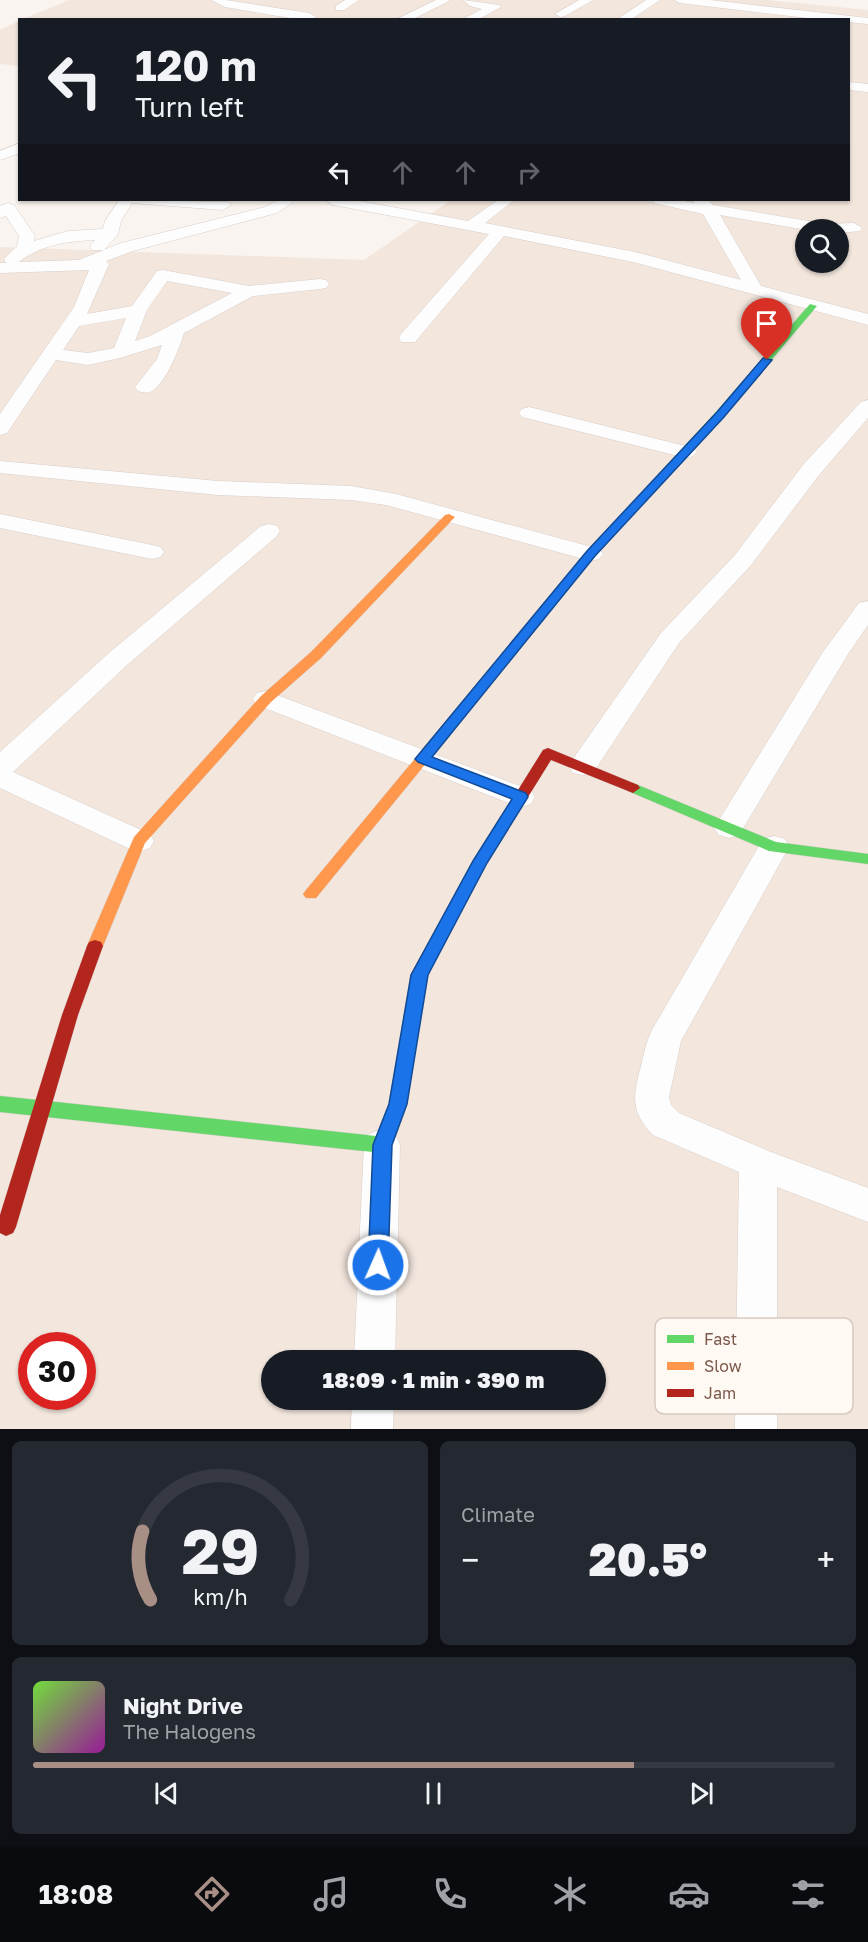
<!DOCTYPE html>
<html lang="en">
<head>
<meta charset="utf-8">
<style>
	body { margin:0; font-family:"Golos Text",sans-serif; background:#242831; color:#f1f3f6; height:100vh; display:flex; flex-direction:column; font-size:22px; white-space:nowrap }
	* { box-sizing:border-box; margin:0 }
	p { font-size:20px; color:#9ea1a6 }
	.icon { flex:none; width:33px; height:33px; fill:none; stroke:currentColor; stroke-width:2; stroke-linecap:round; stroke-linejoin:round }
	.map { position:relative; height:1429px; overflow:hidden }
	.drawer { display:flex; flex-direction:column; gap:12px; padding:12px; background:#0d0f14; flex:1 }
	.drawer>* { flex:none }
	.top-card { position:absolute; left:18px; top:18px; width:832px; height:183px; border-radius:0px; box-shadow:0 2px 4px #0004; background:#171b24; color:#f1f3f6; overflow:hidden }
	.fabs { position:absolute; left:795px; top:219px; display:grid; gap:12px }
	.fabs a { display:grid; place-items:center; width:54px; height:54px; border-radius:50%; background:#171b24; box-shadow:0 2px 4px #0004; font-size:30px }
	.speed { position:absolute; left:18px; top:1332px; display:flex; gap:12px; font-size:30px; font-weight:700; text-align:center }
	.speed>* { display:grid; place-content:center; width:78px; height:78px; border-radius:50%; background:#171b24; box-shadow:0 2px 4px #0004; line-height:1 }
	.speed .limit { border:9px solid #d22; background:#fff; color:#111 }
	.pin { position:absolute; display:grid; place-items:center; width:51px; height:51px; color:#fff; margin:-62px -26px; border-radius:50% 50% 50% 0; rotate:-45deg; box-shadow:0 0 6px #0007 }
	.pin .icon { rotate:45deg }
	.me { position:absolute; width:66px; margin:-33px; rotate:2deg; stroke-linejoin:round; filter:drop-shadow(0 0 4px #0008) }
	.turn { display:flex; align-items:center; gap:21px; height:126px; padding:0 18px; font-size:27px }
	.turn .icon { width:78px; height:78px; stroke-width:2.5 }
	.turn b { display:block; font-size:42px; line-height:51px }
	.lanes { display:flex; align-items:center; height:57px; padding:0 18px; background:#0003; justify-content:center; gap:30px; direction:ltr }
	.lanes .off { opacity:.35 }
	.big { font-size:45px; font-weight:800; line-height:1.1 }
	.drawer .widget { flex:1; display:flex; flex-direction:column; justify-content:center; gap:9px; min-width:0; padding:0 21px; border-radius:9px; background:#242831 }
	.drawer .dial { align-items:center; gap:0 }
	.dial svg { height:156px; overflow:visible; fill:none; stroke:#363941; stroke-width:7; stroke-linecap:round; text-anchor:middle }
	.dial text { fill:#f1f3f6; stroke:none }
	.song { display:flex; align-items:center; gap:18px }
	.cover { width:72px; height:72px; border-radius:9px; background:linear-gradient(135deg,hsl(100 70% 55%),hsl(300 70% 35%)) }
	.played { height:6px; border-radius:3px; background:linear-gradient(90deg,#a78f85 75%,#363941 75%) }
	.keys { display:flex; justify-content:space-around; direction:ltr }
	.heat { display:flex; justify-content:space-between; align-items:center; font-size:33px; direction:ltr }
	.drawer .tiles { flex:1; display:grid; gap:12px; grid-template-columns:1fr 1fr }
	.widget:last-child { grid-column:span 2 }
	.trip { position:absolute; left:261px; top:1350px; width:345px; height:60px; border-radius:30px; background:#171b24; box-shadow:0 2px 4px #0004; font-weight:800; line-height:60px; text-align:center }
	.tab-bar { display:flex; height:96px; justify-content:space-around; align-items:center; background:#090b0e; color:#9ea1a6 }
	.tab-bar .icon { width:42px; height:42px }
	.tab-bar .active { color:#a78f85 }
	.tab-bar b { font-size:27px; color:#f1f3f6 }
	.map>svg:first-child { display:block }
	.residential { fill:#f2e6dd; fill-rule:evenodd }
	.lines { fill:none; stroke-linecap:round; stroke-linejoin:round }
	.street-casing { stroke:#d8cfca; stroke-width:1 }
	.fast-casing { stroke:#d9d0cb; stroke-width:1 }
	.slow-casing { stroke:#d9d0cb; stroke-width:1 }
	.jam-casing { stroke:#d9d0cb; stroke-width:1 }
	.street { fill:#fefdfd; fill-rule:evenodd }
	.fast { fill:#63d668; fill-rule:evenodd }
	.slow { fill:#ff974d; fill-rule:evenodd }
	.jam { fill:#b3261e; fill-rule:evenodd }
	.route { fill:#1a73e8; stroke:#114b97; stroke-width:1.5 }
	.key { fill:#fff9f3; stroke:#d7c9c1; stroke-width:1.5 }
	.key-label { font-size:16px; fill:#7b594c }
</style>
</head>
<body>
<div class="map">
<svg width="868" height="1429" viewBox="0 0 868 1429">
	<rect width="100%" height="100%" fill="#f9f4ef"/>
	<!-- residential -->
	<path class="residential" d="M69 0H767L868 10V1429H0V247L364 260 451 200H849V20L23 19ZM806 230H838V262H806ZM32 1346H82V1396H32ZM272 1360H596V1400H272Z
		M19 21V66L0 64V30Z"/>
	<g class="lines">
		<!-- street casing -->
		<g class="street-casing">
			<path id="street" d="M211 0H226L309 13 315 16 314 20H302L225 7Z
				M345 0H359L344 10H336V6Z
				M436 0H451L411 20 399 18Z
				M463 0 499 5 501 7 477 20H461L482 9 470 6Z
				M579 0H593L565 16 561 17 555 14Z
				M646 0H660L630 20H616Z
				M674 0H710L868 18V24L849 22V20H824L680 3Z
				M849 82 868 84V92L849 90Z
				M20 143V153L0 160V151Z
				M119 200 229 202 231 205 223 210 132 203 121 221 118 234 104 250H92L90 246 95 240C69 241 39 245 19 262L79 260 121 243 265 207 278 200H291L293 202 277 213 133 251 106 261 109 264 87 314 132 306 157 271 163 270 249 286 320 279 326 280 329 284 326 288 320 289 253 296 184 333C179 349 167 381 152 391 148 394 142 392 138 391L135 387 157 359 162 345 120 358 88 365 56 360 7 433 0 435V414L74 307 89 270 0 273V263H6L4 259 17 246 19 236 6 216 0 218V206L8 203 14 205 35 236 34 241 68 231 103 229 105 221ZM167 281 232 293 150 336 135 341 147 310ZM126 318 114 348 88 353 63 350 79 326Z
				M325 200H354L468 221 498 200H514L485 223 635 252 741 280 703 214 654 203 653 200H679L694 203 693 200H708L713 205 826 224 854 223 862 228 860 231 838 233V230H806L720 215 761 286 868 314V325L633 262 504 236 415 342H401L399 338 401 334 489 234 333 205Z
				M868 400V418L819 475 751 565 679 643 593 773 583 775 573 773 569 766 573 759 661 633 735 555 803 465 861 402Z
				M529 407 693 448 697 452 693 456 686 458 522 417 519 413 522 409Z
				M0 461 218 481 351 486 396 494 599 549 603 554 599 559 591 561 386 505 351 500 218 495 0 473Z
				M0 514 152 545 160 547 164 552 160 557 152 559 0 528Z
				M269 524 277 526 280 531 277 536 127 665 13 772 150 834 154 841 150 848 139 852 128 848 0 788V752L109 653 261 526Z
				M868 601V625L848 654 739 835 729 838 719 835 714 828 823 652 859 603Z
				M266 691 531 790 535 797 531 804 521 807 511 804 257 705 253 699 257 693Z
				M774 836 785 839 789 847 681 1041 669 1097 671 1105 679 1113 771 1152 868 1188V1222L777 1187V1429H735L739 1172 653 1135C630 1111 633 1097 641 1066 644 1054 646 1042 652 1030L763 839Z
				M382 1129 395 1134 400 1145 395 1360H354L364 1145 369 1134Z
				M352 1400H394L393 1429H351Z"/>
		</g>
		<!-- fast casing -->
		<g class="fast-casing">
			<path id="fast" d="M810 304 817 306 724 416 595 556 547 615H539L537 612 539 609 587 552 716 412Z
				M633 783 776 842 868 854V864L769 851 628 791 626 788Z
				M411 1014 417 1016 419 1021 407 1104 388 1151 382 1153 0 1112V1096L376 1136 389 1104 403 1021 405 1016Z"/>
		</g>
		<!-- slow casing -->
		<g class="slow-casing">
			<path id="slow" d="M449 514 455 517 453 519 321 658 271 702 145 843 103 946 101 950 95 952 89 950 87 946 134 837 261 696 311 652 445 515Z
				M543 608 549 612 547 615 316 898H306L303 894 306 890 539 609Z"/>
		</g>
		<!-- jam casing -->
		<g class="jam-casing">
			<path id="jam" d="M548 748 638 785 640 788 633 793 628 791 551 760 487 863 427 974 417 1026 411 1028 405 1026 403 1021 411 974 476 857 543 750Z
				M95 940 101 942 103 946 78 1015 16 1227 13 1233 6 1236 0 1233V1215L62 1015 87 946 89 942Z"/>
		</g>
		<!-- street -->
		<use href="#street" class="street"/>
		<!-- fast -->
		<use href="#fast" class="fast"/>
		<!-- slow -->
		<use href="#slow" class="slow"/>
		<!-- jam -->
		<use href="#jam" class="jam"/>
	</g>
	<!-- route -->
	<path class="route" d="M763 358 772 360 724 417 595 556 432 757 526 793 528 797 487 863 428 975 407 1104 392 1145 388 1265 385 1271 378 1274 371 1271 368 1265 373 1145 389 1104 411 975 473 861 512 799 418 762 415 759 587 551 717 412Z"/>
	<!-- legend -->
	<rect x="655" y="1318" width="198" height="96" rx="9" class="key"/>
	<rect x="667" y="1335" width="27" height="8" fill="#63d668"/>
	<rect x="667" y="1362" width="27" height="8" fill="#ff974d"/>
	<rect x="667" y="1389" width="27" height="8" fill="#b3261e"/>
	<g class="key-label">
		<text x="704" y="1345">Fast</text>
		<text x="704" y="1372">Slow</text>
		<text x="704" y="1399">Jam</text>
	</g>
</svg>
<div class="fabs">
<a><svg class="icon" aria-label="search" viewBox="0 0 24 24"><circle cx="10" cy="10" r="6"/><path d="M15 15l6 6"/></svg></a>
</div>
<div class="speed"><div class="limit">30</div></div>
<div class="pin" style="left:767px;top:360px;background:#d93025"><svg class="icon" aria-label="arrive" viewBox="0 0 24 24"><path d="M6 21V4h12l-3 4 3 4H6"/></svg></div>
<svg class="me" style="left:378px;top:1265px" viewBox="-20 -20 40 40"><circle r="17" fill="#1a73e8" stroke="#fff" stroke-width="3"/><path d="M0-11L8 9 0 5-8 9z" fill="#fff"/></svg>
<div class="trip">18:09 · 1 min · 390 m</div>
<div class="top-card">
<div class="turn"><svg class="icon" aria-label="left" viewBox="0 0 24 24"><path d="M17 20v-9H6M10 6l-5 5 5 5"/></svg><div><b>120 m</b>Turn left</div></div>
<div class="lanes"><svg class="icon" aria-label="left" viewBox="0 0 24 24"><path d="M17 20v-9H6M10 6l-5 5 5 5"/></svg><svg class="icon off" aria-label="ahead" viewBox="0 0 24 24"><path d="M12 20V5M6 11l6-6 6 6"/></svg><svg class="icon off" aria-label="ahead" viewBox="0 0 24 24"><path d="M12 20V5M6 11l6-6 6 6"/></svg><svg class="icon off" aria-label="right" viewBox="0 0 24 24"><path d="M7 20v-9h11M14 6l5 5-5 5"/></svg></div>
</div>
</div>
<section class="drawer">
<div class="tiles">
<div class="widget dial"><svg viewBox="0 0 100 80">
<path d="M14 69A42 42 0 1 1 86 69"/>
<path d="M14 69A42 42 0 0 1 10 34" stroke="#a78f85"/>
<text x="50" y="56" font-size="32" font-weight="700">29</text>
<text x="50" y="72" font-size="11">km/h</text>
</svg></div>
<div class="widget"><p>Climate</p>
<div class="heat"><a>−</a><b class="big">20.5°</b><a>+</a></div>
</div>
<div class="widget">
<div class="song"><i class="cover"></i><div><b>Night Drive</b><p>The Halogens</p></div></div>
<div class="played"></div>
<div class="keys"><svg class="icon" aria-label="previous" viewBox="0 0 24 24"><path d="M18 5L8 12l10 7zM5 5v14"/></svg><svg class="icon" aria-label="pause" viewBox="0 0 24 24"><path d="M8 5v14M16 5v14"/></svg><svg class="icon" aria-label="next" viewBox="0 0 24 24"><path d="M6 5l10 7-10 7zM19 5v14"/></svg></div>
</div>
</div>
</section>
<nav class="tab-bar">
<b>18:08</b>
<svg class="icon active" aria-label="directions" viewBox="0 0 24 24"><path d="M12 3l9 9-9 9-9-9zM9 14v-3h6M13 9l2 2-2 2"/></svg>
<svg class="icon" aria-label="music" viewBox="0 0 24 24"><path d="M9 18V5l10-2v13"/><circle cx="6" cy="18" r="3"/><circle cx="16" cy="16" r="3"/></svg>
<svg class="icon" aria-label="phone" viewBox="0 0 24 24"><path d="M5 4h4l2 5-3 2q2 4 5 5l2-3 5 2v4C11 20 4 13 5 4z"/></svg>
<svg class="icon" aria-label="climate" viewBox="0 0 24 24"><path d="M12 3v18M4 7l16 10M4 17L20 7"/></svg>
<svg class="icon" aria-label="car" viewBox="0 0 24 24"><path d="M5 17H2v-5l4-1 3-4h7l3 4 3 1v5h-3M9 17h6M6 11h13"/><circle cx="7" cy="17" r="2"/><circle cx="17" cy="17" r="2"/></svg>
<svg class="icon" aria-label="filters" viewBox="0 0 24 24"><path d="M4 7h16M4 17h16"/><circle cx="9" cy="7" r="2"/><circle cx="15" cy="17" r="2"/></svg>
</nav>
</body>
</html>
